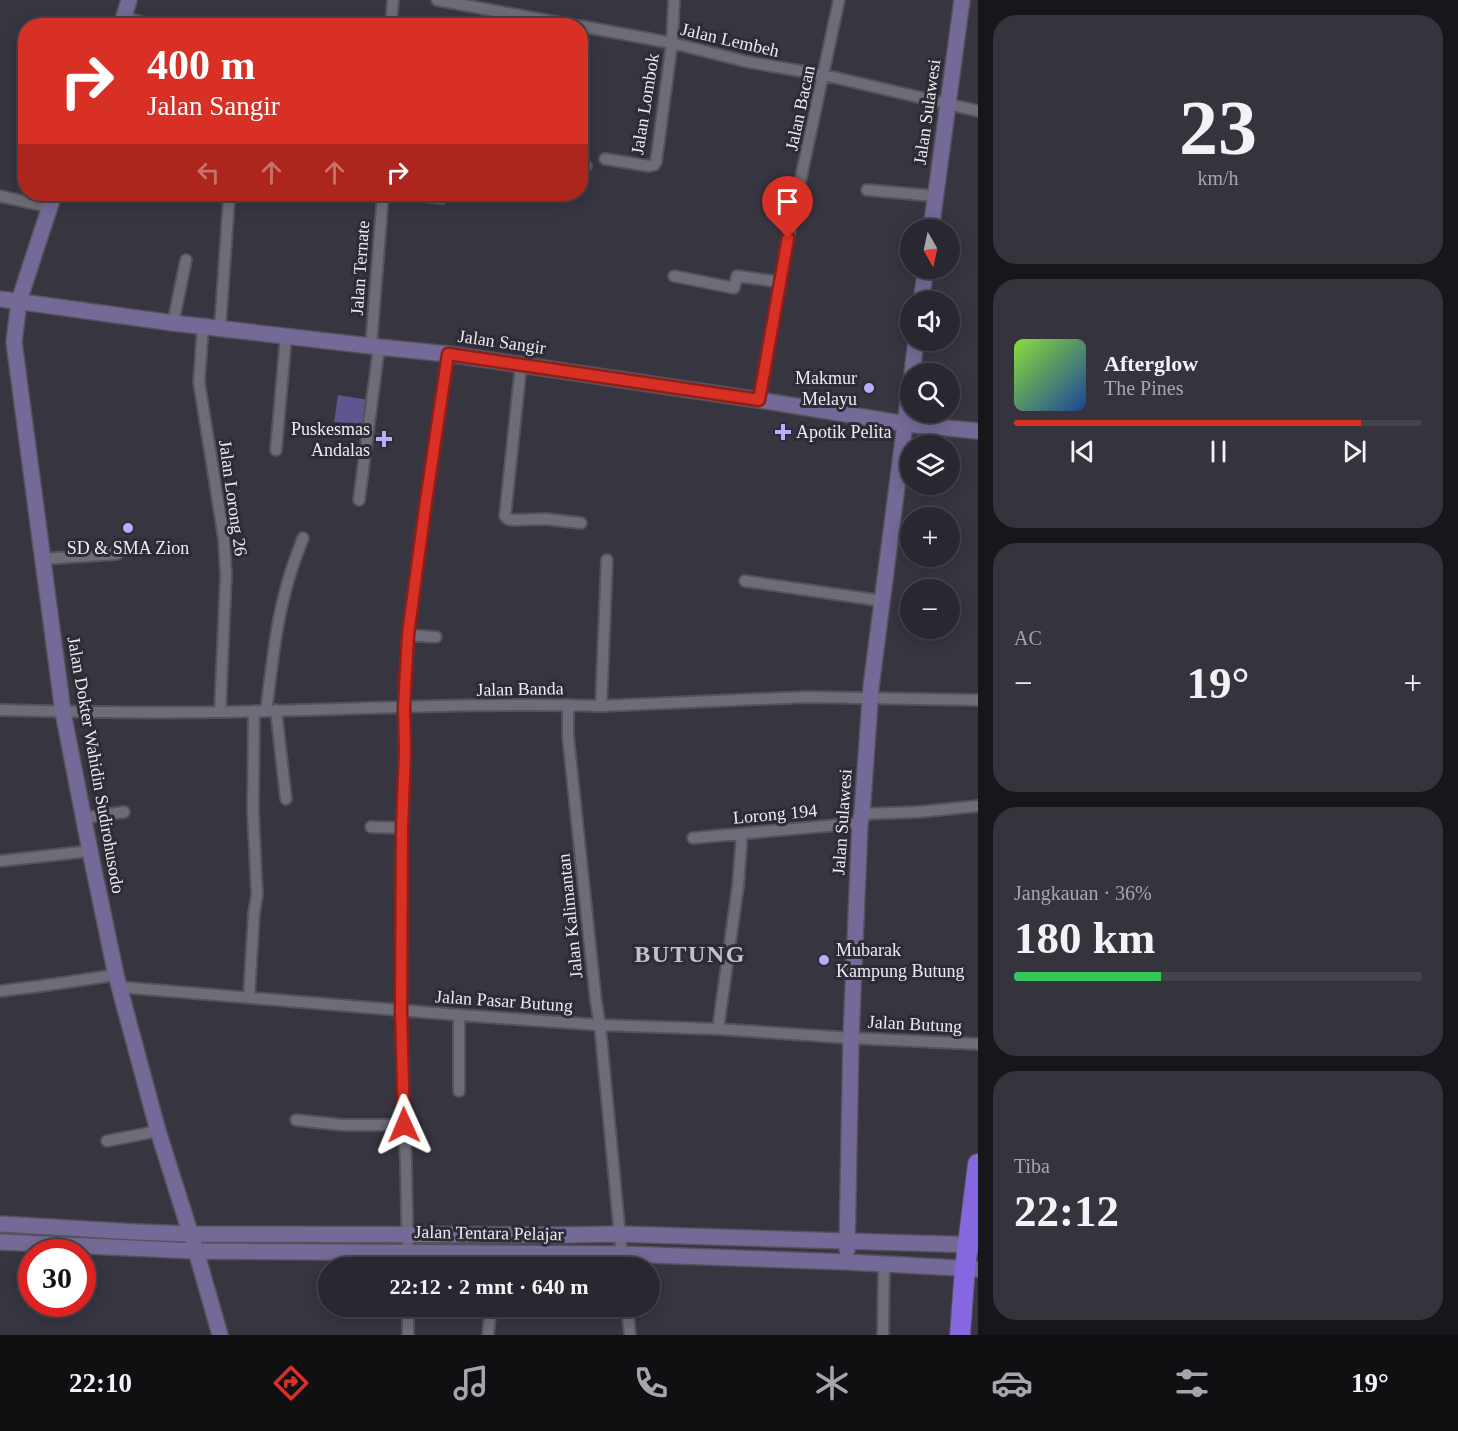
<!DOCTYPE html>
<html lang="id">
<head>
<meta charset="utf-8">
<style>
	body { margin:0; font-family:"Times New Roman",serif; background:#35343c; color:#f1f3f6; height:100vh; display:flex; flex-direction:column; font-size:22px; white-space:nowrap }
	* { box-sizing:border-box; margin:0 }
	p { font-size:20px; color:#a5a6ab }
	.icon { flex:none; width:33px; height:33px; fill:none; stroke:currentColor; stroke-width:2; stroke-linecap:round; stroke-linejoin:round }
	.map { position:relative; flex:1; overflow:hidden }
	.details { display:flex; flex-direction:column; gap:15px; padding:15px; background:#17161a; width:480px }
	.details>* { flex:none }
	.top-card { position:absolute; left:18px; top:18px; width:570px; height:183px; border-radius:24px; box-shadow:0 3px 15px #0003,0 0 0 2px #45444c; background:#d93025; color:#fff; overflow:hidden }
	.needle { width:39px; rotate:171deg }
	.fabs { position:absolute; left:900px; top:219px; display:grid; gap:12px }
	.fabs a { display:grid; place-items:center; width:60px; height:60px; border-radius:50%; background:#292830; box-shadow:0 3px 15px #0003,0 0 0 2px #45444c; font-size:30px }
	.speed { position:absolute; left:18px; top:1239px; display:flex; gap:12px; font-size:30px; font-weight:700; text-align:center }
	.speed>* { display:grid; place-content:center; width:78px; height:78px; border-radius:50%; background:#292830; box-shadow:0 3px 15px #0003,0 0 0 2px #45444c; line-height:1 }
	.speed .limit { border:9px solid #d22; background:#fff; color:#111 }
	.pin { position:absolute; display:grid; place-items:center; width:51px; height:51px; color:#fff; margin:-62px -26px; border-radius:50% 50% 50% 0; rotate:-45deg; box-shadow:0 0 6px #0007 }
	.pin .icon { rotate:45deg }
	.me { position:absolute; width:66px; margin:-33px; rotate:359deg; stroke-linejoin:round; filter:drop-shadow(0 0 4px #0008) }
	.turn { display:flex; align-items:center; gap:21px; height:126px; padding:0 30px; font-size:27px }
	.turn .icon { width:78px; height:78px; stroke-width:2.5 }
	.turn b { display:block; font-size:42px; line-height:51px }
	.lanes { display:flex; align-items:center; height:57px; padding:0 30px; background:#0003; justify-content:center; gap:30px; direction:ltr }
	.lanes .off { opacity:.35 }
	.big { font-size:45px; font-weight:600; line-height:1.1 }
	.details .widget { flex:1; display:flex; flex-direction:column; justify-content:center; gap:9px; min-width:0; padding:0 21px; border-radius:24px; background:#35343c }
	.details .dial { align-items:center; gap:0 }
	.dial b { font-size:78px; line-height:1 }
	.song { display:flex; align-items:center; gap:18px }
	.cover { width:72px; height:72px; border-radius:9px; background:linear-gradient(135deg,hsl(90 70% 55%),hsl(220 70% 35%)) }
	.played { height:6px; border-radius:3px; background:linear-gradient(90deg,#d93025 85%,#45444c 85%) }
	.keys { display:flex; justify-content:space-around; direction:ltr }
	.heat { display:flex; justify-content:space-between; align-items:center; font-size:33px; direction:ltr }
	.charge { height:9px; border-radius:4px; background:linear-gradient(90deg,#34c759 36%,#45444c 0) }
	.trip { position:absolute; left:318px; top:1257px; width:342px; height:60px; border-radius:30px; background:#292830; box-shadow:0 3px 15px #0003,0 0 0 2px #45444c; font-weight:600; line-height:60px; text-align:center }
	.menu { display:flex; height:96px; justify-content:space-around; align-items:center; background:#101013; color:#a5a6ab }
	.menu .icon { width:42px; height:42px }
	.menu .current { color:#d93025 }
	.menu b { font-size:27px; color:#f1f3f6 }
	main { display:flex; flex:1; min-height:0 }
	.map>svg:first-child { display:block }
	.green { fill:#615590 }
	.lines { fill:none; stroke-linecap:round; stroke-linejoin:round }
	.street-casing { stroke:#54535c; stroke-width:14 }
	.secondary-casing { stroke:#54535c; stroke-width:18 }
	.highway-casing { stroke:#54535c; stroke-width:22 }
	.street { stroke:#6e6c78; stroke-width:10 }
	.secondary { stroke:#756a97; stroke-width:15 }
	.highway { stroke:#8567df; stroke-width:20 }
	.route-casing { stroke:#8d1f18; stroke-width:15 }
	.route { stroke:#d93025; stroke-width:10 }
	.poi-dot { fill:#b8abf7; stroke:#2d2b36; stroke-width:2 }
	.labels { text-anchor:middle; stroke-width:6; stroke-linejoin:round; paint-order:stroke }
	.street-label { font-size:18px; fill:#ecebf2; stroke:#2d2b36 }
	.poi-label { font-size:18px; fill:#ecebf2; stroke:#2d2b36; text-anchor:end }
	.district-label { font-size:24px; font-weight:bold; letter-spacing:1.5px; fill:#c3c1ce; stroke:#2d2b36 }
</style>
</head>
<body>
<main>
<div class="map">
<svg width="978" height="1335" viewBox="0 0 978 1335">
	<rect width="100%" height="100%" fill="#373540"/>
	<!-- green -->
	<path class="green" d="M338 395 368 400 363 424 334 422Z"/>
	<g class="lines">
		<!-- street casing -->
		<g class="street-casing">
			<path id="street" d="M437 0 577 26
				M124 17 154 26
				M391 26 393 0
				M580 26 672 43 748 62 824 75 978 111
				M605 159 649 166 654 165 656 162 672 43 674 0
				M580 165 586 166
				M867 190 935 196
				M407 194 442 198
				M0 196 49 207
				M674 276 734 288 737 276 780 282
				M173 323 186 260
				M203 326 199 382 224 539 226 575 220 712
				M220 328 229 199
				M371 346 383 194
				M521 365 505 516 508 519 513 520 545 519 581 523
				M759 400 788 238 839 0
				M276 450 286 336
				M359 500 379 347
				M42 559 117 554
				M745 581 883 601
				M408 635 436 637
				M568 705V736L596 1002 600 1025 623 1268
				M601 706 607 560
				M0 710C73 712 146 713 219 712 346 710 474 702 601 706L806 697 978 700
				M276 710 286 799
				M266 711C272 667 276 620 289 578 293 564 298 551 303 538
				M862 814 918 812 978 806
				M84 818 124 812
				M371 827 402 828
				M693 838 860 823
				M0 861 90 851
				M119 987 459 1015 600 1025 718 1029 851 1038 978 1044
				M0 991 41 986 116 975
				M249 997 254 913 257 895 253 811 254 711
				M459 1015V1091
				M718 1029 738 886 742 834
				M296 1120 343 1125H404
				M107 1141 158 1131
				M408 1268 406 1162 404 1125 401 1010 402 828 405 752 404 707 408 635 422 529 448 354
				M493 1268 494 1253
				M408 1306V1335
				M627 1306 630 1335
				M488 1335 491 1306
				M883 1335 884 1264"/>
		</g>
		<!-- secondary casing -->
		<g class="secondary-casing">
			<path id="secondary" d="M121 26 129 0
				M54 194 19 301 14 342 63 712 90 851 116 975 158 1131 196 1251 220 1335
				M931 230 962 0
				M0 299 173 323 379 347 448 354 759 400 906 424 978 431
				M921 302 926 268
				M912 374 916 340
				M0 1224 136 1232 190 1234 558 1235 619 1234 978 1245
				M0 1242 196 1251 621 1254 846 1262 978 1269
				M847 1250 851 1038 860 823 862 814 871 687 910 386"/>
		</g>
		<!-- highway casing -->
		<g class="highway-casing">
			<path id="highway" d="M960 1335 965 1268 978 1164"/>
		</g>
		<!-- street -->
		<use href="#street" class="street"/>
		<!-- secondary -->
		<use href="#secondary" class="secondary"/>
		<!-- highway -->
		<use href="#highway" class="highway"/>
	</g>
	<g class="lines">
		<!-- route casing -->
		<g class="route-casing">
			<path id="route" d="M404 1125 401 1010 402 828 405 752 404 707 408 635 425 508 448 354 759 400 788 238"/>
		</g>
		<!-- route -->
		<use href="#route" class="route"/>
	</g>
	<!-- markers -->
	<g class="poi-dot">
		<circle cx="869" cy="388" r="6"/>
		<path d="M780 423h6v6h6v6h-6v6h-6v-6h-6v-6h6z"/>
		<path d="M381 430h6v6h6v6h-6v6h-6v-6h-6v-6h6z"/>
		<circle cx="128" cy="528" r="6"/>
		<circle cx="824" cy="960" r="6"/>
	</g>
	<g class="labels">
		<!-- street labels -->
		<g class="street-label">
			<text transform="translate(730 40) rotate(13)" y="6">Jalan Lembeh</text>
			<text transform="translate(645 104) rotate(-81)" y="6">Jalan Lombok</text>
			<text transform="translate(800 108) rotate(-78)" y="6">Jalan Bacan</text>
			<text transform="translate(927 112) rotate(-82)" y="6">Jalan Sulawesi</text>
			<text transform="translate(360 268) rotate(-86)" y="6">Jalan Ternate</text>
			<text transform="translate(502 342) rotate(8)" y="6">Jalan Sangir</text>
			<text transform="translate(233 498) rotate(82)" y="6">Jalan Lorong 26</text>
			<text transform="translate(520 689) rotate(-1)" y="6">Jalan Banda</text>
			<text transform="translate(96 765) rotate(80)" y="6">Jalan Dokter Wahidin Sudirohusodo</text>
			<text transform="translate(775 814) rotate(-5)" y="6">Lorong 194</text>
			<text transform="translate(842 822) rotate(-86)" y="6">Jalan Sulawesi</text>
			<text transform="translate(570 916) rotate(-96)" y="6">Jalan Kalimantan</text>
			<text transform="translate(504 1001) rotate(4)" y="6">Jalan Pasar Butung</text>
			<text transform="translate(915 1024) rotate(3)" y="6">Jalan Butung</text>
			<text transform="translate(489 1233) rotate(1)" y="6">Jalan Tentara Pelajar</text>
		</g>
		<!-- poi labels -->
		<g class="poi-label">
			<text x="857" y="384">Makmur<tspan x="857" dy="21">Melayu</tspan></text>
			<text x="370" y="435">Puskesmas<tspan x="370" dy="21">Andalas</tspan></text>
			<text x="796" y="438" text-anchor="start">Apotik Pelita</text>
			<text x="128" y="554" text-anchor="middle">SD &amp; SMA Zion</text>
			<text x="836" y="956" text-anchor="start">Mubarak<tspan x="836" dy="21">Kampung Butung</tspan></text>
		</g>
		<!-- district labels -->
		<g class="district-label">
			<text x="690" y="962">BUTUNG</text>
		</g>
	</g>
</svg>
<div class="fabs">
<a><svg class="needle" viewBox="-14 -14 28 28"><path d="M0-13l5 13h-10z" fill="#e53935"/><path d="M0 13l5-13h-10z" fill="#a5a6ab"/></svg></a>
<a><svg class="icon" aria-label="sound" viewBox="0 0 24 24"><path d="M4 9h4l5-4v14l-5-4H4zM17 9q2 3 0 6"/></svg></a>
<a><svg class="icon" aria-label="search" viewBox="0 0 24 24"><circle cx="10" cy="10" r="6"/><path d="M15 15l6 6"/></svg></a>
<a><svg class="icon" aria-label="layers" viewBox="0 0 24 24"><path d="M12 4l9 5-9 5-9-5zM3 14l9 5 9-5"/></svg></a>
<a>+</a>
<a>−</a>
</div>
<div class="speed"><div class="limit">30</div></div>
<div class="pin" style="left:788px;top:238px;background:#d93025"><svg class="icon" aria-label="arrive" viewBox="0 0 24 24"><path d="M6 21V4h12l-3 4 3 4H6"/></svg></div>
<svg class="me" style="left:404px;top:1125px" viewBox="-20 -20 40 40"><path d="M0-17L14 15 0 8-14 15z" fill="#d93025" stroke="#fff" stroke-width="4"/></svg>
<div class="trip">22:12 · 2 mnt · 640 m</div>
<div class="top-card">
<div class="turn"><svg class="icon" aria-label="right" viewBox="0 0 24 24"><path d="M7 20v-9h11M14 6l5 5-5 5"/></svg><div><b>400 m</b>Jalan Sangir</div></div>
<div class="lanes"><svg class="icon off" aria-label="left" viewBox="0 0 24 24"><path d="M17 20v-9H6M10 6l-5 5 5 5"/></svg><svg class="icon off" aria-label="ahead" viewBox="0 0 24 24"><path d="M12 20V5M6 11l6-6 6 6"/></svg><svg class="icon off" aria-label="ahead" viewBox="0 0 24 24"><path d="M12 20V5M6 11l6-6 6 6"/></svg><svg class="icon" aria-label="right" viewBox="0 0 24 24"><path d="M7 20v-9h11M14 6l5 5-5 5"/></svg></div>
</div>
</div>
<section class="details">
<div class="widget dial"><b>23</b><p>km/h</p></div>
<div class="widget">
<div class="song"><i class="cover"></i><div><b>Afterglow</b><p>The Pines</p></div></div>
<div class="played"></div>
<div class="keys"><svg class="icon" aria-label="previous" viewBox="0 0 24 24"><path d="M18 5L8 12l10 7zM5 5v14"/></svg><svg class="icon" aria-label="pause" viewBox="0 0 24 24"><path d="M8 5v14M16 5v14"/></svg><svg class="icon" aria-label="next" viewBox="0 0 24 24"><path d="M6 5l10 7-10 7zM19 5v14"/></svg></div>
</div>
<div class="widget"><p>AC</p>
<div class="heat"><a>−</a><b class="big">19°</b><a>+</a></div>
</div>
<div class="widget"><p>Jangkauan · 36%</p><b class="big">180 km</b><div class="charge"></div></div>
<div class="widget"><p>Tiba</p><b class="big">22:12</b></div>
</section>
</main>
<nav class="menu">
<b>22:10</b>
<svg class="icon current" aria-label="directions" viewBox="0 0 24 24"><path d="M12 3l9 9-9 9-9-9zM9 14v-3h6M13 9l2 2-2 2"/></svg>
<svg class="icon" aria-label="music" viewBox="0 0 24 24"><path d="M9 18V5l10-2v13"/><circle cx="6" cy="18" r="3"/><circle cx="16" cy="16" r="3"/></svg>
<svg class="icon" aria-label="phone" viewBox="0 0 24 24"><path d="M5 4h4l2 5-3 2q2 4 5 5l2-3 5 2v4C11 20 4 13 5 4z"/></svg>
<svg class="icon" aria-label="climate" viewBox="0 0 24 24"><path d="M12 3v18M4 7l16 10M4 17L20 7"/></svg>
<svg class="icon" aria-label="car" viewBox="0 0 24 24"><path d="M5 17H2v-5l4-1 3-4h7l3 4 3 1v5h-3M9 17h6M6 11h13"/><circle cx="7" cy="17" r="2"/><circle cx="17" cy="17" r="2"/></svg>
<svg class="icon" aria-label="filters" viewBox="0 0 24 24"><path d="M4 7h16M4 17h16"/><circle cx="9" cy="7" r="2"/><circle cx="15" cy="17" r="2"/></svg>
<b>19°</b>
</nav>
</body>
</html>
